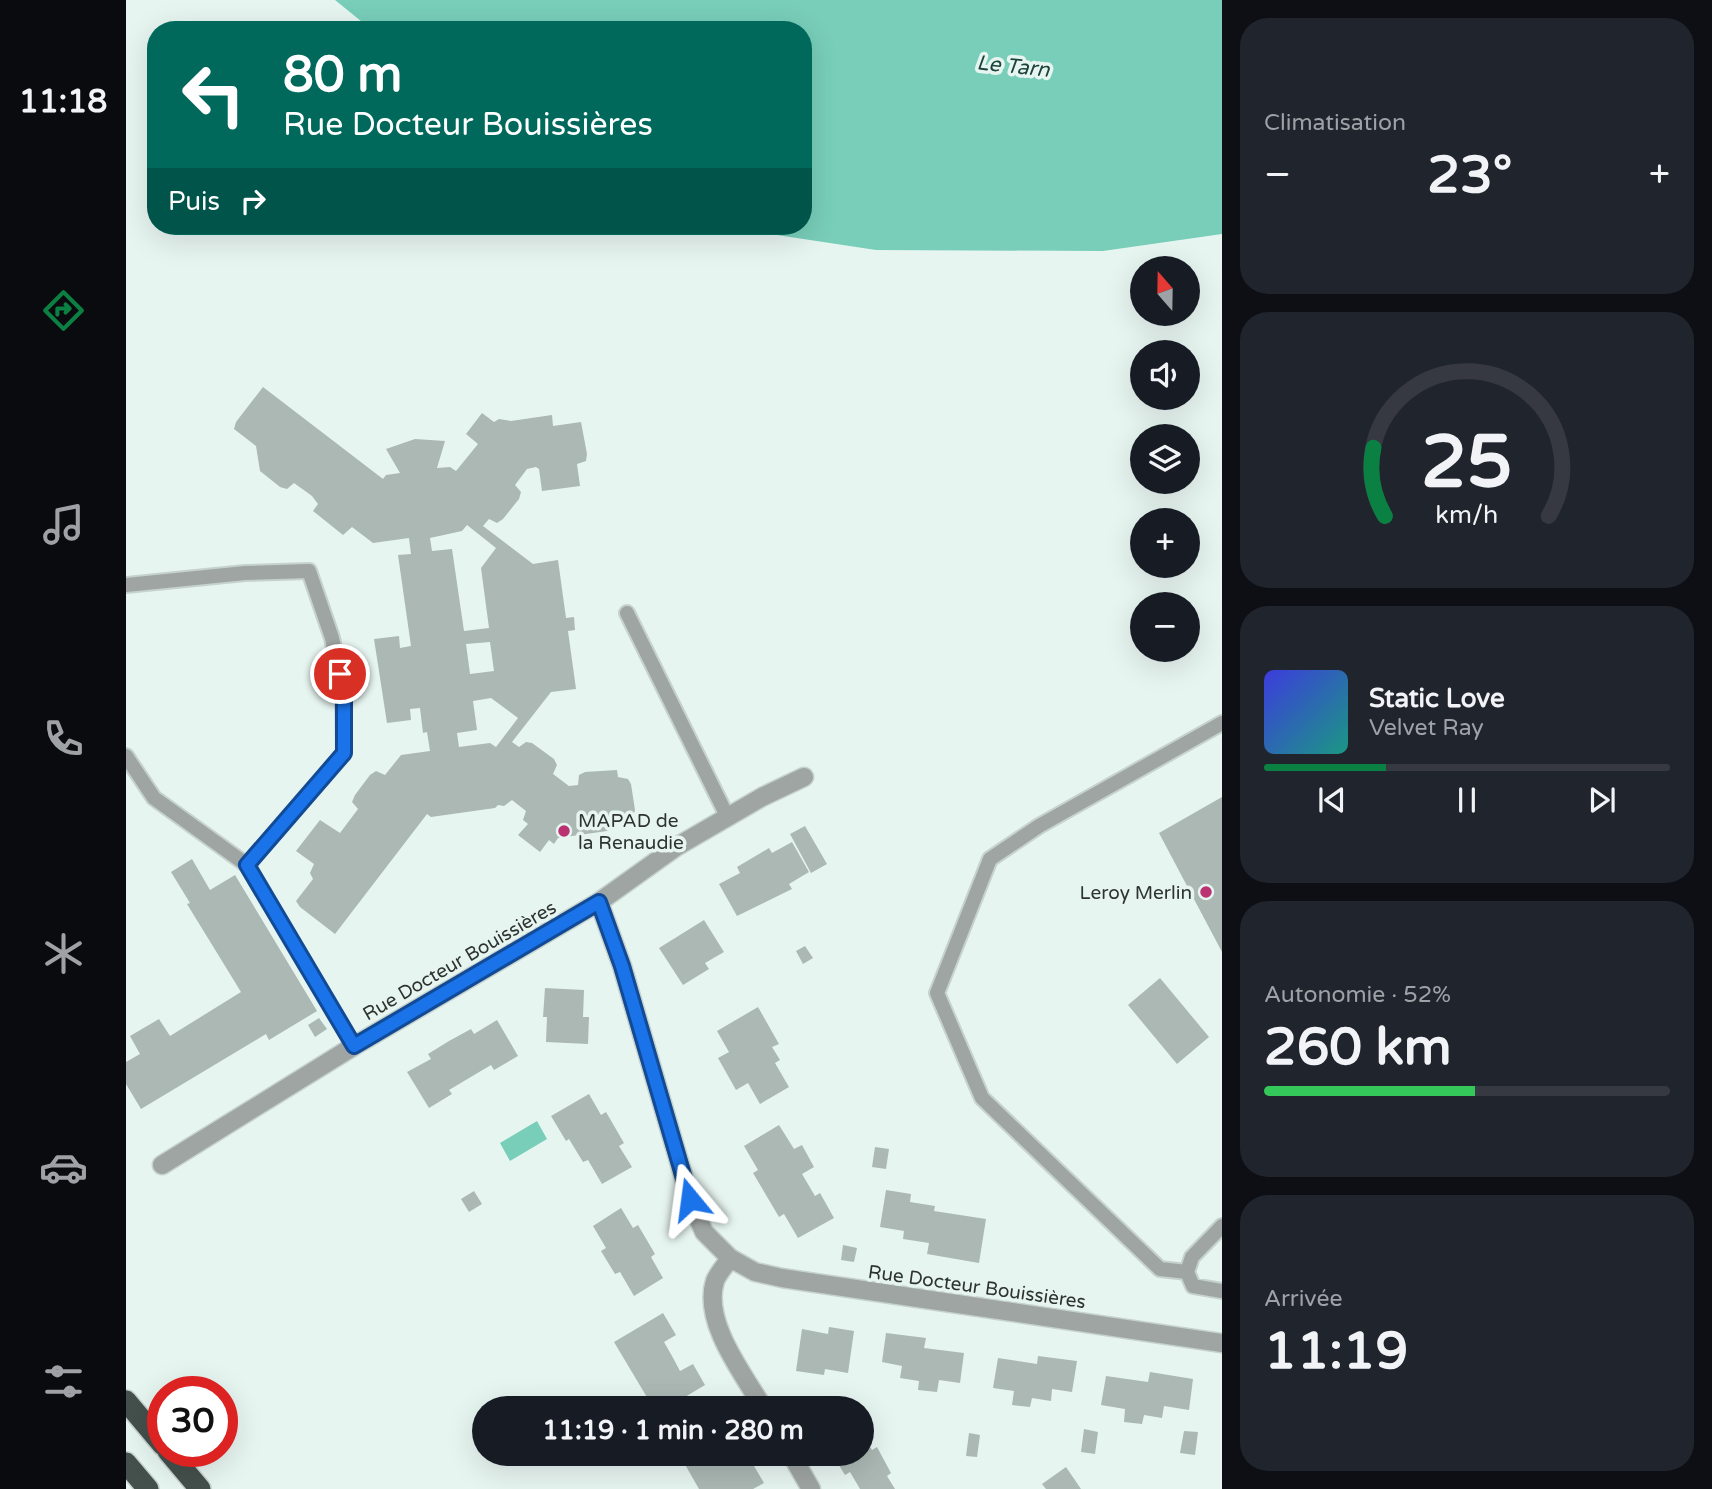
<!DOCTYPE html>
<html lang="fr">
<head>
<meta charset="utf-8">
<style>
	body { margin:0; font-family:"Varela Round",sans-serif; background:#20242c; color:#f1f3f6; height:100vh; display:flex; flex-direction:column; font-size:26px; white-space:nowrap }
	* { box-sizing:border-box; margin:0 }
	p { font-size:23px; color:#9ea1a6 }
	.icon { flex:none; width:38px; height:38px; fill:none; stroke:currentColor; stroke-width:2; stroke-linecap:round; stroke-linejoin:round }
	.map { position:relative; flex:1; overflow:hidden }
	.sheet { display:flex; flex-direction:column; gap:18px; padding:18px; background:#0d0f14; width:490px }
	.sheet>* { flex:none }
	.hud { position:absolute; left:21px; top:21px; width:665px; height:214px; border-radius:28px; box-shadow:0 7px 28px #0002; background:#00695c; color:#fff; overflow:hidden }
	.needle { width:46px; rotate:340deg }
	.fabs { position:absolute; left:1004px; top:256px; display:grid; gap:14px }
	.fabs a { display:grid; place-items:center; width:70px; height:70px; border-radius:50%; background:#171b24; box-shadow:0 7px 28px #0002; font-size:35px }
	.speed { position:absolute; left:21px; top:1376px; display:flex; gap:14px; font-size:35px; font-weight:700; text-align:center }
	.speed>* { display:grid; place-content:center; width:91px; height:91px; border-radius:50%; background:#171b24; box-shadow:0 7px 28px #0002; line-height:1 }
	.speed .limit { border:10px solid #d22; background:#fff; color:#111 }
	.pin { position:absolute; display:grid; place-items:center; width:60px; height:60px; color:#fff; margin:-30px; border:4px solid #fff; border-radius:50%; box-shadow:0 2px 7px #0007 }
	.me { position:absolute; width:77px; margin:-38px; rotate:344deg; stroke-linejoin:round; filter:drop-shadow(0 0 5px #0008) }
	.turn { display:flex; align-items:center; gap:24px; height:147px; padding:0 21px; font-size:32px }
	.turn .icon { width:91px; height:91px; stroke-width:2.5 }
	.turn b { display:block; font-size:49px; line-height:60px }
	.then { display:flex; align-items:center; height:66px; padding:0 21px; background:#0003; gap:14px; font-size:26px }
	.big { font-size:52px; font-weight:700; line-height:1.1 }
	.sheet .widget { flex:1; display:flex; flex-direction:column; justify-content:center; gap:10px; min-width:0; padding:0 24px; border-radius:28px; background:#20242c }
	.sheet .dial { align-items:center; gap:0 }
	.dial svg { height:182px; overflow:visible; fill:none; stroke:#363941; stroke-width:7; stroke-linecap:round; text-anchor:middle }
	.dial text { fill:#f1f3f6; stroke:none }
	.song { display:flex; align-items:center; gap:21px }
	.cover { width:84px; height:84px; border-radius:10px; background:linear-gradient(135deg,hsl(240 70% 55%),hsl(170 70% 35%)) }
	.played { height:7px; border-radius:4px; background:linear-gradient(90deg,#0b8043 30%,#363941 30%) }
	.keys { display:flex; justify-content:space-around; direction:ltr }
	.heat { display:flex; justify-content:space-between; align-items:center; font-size:38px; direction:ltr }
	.charge { height:10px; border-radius:5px; background:linear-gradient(90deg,#34c759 52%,#363941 0) }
	.trip { position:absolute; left:346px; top:1396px; width:402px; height:70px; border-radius:35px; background:#171b24; box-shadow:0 7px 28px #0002; font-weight:700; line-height:70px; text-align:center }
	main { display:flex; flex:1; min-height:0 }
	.dock { display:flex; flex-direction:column; width:126px; justify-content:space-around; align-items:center; background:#090b0e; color:#9ea1a6 }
	.dock .icon { width:49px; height:49px }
	.dock .current { color:#0b8043 }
	.dock b { font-size:32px; color:#f1f3f6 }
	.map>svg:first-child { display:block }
	.water { fill:#78ceb9 }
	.building { fill:#abb8b4; fill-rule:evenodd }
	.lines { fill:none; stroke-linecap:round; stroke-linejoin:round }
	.lane-casing { stroke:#c6d2ce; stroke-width:18 }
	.street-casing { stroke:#c6d2ce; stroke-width:21 }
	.highway-casing { stroke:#c6d2ce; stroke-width:24 }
	.lane { stroke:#9fa5a3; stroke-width:14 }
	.street { stroke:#9fa5a3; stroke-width:18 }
	.highway { stroke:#44504c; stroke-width:21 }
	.route-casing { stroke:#114b97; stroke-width:18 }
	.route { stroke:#1a73e8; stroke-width:12 }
	.poi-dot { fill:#ba3272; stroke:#e7f5f1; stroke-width:2.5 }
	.labels { text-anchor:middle; stroke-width:7; stroke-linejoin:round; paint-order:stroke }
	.poi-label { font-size:19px; fill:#2e3331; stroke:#e7f5f1; text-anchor:start }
	.street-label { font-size:19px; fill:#2e3331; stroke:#e7f5f1 }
	.water-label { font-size:21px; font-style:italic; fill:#1c433a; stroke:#e7f5f1 }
</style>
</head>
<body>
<main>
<nav class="dock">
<b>11:18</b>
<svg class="icon current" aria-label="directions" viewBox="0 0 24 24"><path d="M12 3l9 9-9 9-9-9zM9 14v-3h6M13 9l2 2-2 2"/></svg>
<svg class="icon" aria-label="music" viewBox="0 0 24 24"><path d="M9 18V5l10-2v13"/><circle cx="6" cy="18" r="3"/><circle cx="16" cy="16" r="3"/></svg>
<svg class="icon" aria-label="phone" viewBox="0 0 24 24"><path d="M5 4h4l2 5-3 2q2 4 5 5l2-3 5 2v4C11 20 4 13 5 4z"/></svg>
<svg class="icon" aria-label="climate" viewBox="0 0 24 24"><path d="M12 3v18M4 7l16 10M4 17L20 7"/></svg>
<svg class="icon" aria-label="car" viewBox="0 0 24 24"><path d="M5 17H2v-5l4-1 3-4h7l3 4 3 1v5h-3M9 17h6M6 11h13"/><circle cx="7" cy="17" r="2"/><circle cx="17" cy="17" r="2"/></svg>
<svg class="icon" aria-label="filters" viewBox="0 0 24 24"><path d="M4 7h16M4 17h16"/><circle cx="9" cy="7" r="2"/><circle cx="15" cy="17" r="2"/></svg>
</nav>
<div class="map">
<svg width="1096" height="1489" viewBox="0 0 1096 1489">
	<rect width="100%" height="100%" fill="#e7f5f1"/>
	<!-- water -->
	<path class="water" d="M209 0H1096V234L977 251 750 250 592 226H677V30H246Z
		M411 1121 421 1139 384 1161 374 1143Z"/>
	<!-- building -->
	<path class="building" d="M137 387 257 479 260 475 274 473 260 449 289 439 319 441 311 468 324 467 330 471 352 444 340 434 356 413 368 422 373 419 385 421 426 415 427 426 455 422 461 454 460 461 451 464 454 486 416 491 413 469 410 467 401 469 389 485 395 492 393 499 377 519 371 523 363 519 357 526 407 564 432 560 440 618 448 617 449 630 442 631 450 689 425 692 386 742 393 747 400 742 406 743 428 759 431 765 427 774 443 786 452 785 453 775 459 772 491 770 492 777 502 779 505 784 509 810 507 817 496 818 481 831 432 838 428 844 423 840 414 852 392 835 402 824 397 820 400 811 386 800 378 806 372 805 369 808 305 817 301 814 209 934 174 907 170 901 187 879 184 873 188 864 170 851 194 820 214 833 232 809 226 802 229 795 244 775 250 771 259 775 275 755 304 751 301 732 297 733 294 708 284 709 285 720 261 723 248 639 273 636 274 648 285 646 272 555 285 554 283 538 247 543 226 527 217 535 187 511 192 504 186 496 168 483 161 489 154 487 134 471 130 446 108 429 110 422ZM341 525 370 548 355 568 363 628 338 631 326 549 306 551 304 538 336 531ZM364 642 368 671 344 674 340 644ZM365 698 392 718 370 747 364 743 333 747 331 733 351 730 347 701Z
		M1096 797V952L1033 833Z
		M679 826 701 864 685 873 664 834Z
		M666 842 683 872 663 884 666 889 611 916 593 884 614 873 611 867 643 848 646 853Z
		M66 859 84 890 109 875 191 1011 143 1040 140 1034 15 1109 0 1084V1062L14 1054 4 1036 33 1019 44 1036 115 992 61 904 64 903 45 872Z
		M578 920 598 952 579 963 583 969 557 985 533 948Z
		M679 946 687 958 677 964 670 951Z
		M1034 978 1083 1037 1051 1064 1002 1005Z
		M419 988 458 990 457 1017H463L462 1044 420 1042 421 1017H417Z
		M632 1007 653 1044 646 1047 654 1060 649 1063 663 1087 634 1104 622 1083 610 1090 592 1058 603 1052 591 1031Z
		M193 1018 201 1029 189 1037 182 1025Z
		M371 1020 392 1056 368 1070 365 1065 323 1090 326 1094 303 1108 281 1072 305 1059 302 1054 323 1041 345 1029 348 1034Z
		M463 1094 475 1115 480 1112 498 1143 493 1146 506 1167 476 1184 462 1160 457 1162 443 1139 440 1141 425 1116Z
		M653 1125 668 1149 676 1145 688 1167 676 1174 689 1196 694 1193 708 1218 672 1238 658 1214 653 1217 627 1173 632 1170 618 1146Z
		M749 1147 763 1149 760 1169 746 1167Z
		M760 1190 785 1194 784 1202 809 1206 808 1211 860 1219 853 1263 801 1254 803 1243 777 1239 778 1231 754 1227Z
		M348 1191 356 1204 343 1212 335 1199Z
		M495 1208 507 1228 512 1225 529 1254 525 1257 537 1278 508 1296 494 1272 489 1274 475 1251 480 1248 467 1226Z
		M717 1245 731 1248 728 1262 715 1260Z
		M537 1313 550 1335 538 1342 546 1356 554 1371 567 1364 579 1385 539 1409H528L488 1342Z
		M703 1327 728 1331 722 1373 699 1369 698 1375 670 1371 676 1329 702 1334Z
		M760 1333 800 1338 798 1348 838 1353 834 1383 813 1380 811 1392 792 1390 793 1381 774 1378 776 1366 756 1362Z
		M912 1356 951 1361 946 1392 926 1389 925 1401 906 1398 904 1407 886 1405 888 1391 867 1388 872 1358 911 1364Z
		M1024 1372 1067 1379 1063 1410 1038 1406 1036 1418 1018 1415 1016 1424 998 1422 999 1409 975 1405 980 1376 1022 1382Z
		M958 1429 972 1432 969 1454 955 1452Z
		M1058 1431 1072 1432 1069 1455 1054 1453Z
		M843 1433 854 1435 851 1457 840 1456Z
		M737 1435 746 1450 751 1447 765 1473 761 1476 769 1489H734L724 1472 719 1475 706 1454H737Z
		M553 1454H621L638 1483 627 1489H573Z
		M940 1467 955 1489H920L916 1484Z"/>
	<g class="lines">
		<!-- lane casing -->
		<g class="lane-casing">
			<path id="lane" d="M0 585 119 573 183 571 206 638 217 693 218 753 121 865
				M501 613 601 816
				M0 756 28 798 121 865 228 1046
				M1096 1226 1066 1257 1061 1272 1067 1286 1096 1291
				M1061 1272 1034 1269 856 1098 811 993 864 859 913 826 1096 723"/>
		</g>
		<!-- street casing -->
		<g class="street-casing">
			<path id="street" d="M473 902 550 847 636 797 678 777
				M36 1165 228 1046 473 902 496 966 564 1199 578 1232 604 1258 629 1272 656 1278 1096 1343
				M604 1258C600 1265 592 1273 589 1281 576 1322 618 1375 638 1409
				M665 1454 685 1489"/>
		</g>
		<!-- highway casing -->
		<g class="highway-casing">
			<path id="highway" d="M0 1401 37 1445
				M42 1451 74 1489
				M0 1463 22 1489"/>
		</g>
		<!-- lane -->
		<use href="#lane" class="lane"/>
		<!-- street -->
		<use href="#street" class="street"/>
		<!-- highway -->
		<use href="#highway" class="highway"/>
	</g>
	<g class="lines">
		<!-- route casing -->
		<g class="route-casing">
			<path id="route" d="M214 674 218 693V753L121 865 228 1046 473 902 496 966 564 1199"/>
		</g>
		<!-- route -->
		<use href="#route" class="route"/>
	</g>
	<!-- markers -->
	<g class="poi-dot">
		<circle cx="438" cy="831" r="7"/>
		<circle cx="1080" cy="892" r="7"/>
	</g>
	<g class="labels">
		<!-- poi labels -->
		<g class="poi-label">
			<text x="452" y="827">MAPAD de<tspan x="452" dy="22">la Renaudie</tspan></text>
			<text x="1066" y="899" text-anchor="end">Leroy Merlin</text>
		</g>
		<!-- street labels -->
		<g class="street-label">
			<text transform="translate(333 960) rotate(-30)" y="7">Rue Docteur Bouissières</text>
			<text transform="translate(851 1286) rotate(8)" y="7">Rue Docteur Bouissières</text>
		</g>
		<!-- water labels -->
		<g class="water-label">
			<text transform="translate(887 66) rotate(6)" y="7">Le Tarn</text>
		</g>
	</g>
</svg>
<div class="fabs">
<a><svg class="needle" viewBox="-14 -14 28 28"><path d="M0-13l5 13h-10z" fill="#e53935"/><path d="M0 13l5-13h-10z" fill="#9ea1a6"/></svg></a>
<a><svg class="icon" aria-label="sound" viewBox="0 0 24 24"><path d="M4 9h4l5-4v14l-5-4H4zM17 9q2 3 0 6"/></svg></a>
<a><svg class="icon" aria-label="layers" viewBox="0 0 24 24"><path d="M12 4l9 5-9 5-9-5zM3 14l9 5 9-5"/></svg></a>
<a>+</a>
<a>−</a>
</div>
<div class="speed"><div class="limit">30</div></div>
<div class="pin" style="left:214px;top:674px;background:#d93025"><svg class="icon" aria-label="arrive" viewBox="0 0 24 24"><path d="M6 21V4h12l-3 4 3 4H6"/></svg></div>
<svg class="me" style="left:564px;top:1199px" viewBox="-20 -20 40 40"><path d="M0-17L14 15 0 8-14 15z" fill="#1a73e8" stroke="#fff" stroke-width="4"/></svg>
<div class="trip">11:19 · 1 min · 280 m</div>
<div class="hud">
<div class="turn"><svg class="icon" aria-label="left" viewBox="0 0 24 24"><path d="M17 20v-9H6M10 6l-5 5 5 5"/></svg><div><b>80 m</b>Rue Docteur Bouissières</div></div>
<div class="then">Puis<svg class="icon" aria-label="right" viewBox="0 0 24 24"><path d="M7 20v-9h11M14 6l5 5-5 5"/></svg></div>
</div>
</div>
<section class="sheet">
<div class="widget"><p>Climatisation</p>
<div class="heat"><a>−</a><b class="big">23°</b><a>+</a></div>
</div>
<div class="widget dial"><svg viewBox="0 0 100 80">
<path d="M14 69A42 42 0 1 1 86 69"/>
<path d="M14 69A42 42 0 0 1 9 39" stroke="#0b8043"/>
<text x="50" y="56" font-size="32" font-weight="700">25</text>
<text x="50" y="72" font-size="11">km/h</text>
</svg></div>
<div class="widget">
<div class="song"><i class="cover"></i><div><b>Static Love</b><p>Velvet Ray</p></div></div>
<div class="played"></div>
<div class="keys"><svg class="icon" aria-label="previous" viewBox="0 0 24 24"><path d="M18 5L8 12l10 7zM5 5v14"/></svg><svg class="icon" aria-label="pause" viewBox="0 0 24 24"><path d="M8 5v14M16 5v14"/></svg><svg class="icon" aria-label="next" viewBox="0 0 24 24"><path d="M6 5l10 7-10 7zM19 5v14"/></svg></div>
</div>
<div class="widget"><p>Autonomie · 52%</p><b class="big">260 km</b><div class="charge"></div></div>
<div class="widget"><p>Arrivée</p><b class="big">11:19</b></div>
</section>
</main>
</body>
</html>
